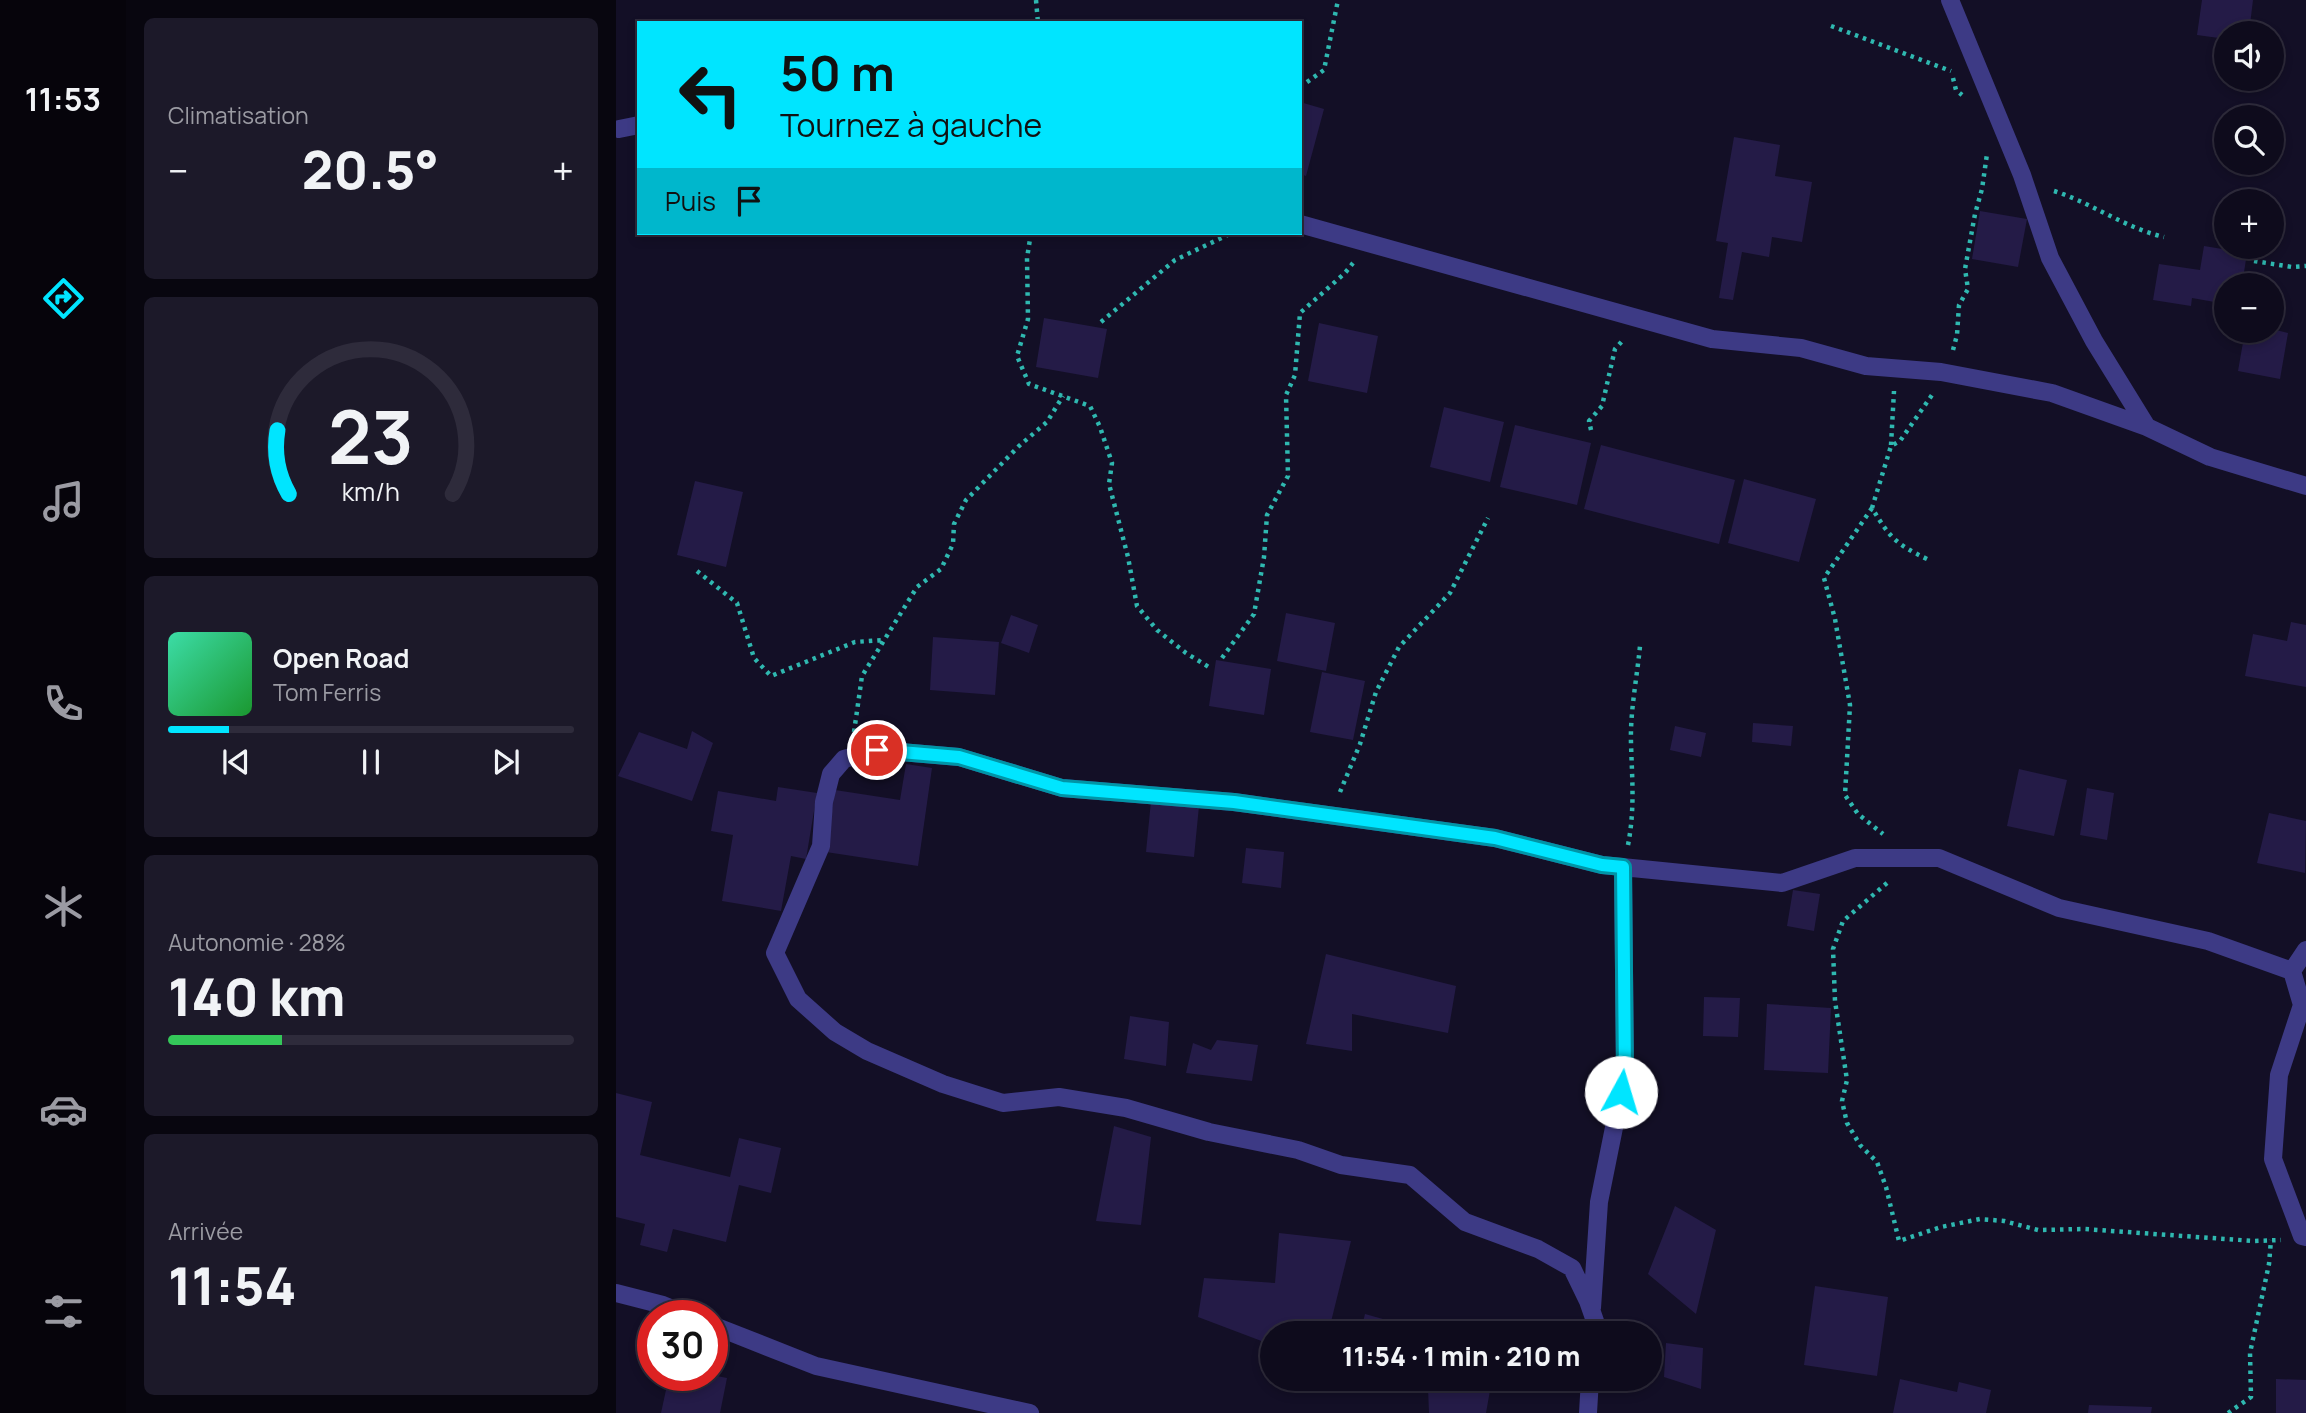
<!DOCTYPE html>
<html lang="fr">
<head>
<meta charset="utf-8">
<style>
	body { margin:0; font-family:Manrope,sans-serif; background:#1c1929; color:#f1f3f6; height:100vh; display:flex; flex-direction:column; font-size:26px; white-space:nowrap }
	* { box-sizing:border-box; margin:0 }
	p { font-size:23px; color:#9b9ba3 }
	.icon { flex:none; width:38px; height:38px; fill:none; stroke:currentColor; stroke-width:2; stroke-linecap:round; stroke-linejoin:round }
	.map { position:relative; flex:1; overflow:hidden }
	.panel { display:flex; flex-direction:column; gap:18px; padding:18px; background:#08060f; width:490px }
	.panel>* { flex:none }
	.hud { position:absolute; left:21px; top:21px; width:665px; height:214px; border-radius:0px; box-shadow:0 4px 10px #0003,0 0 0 2px #2e2b3b; background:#00e5ff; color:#111; overflow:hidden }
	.buttons { position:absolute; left:1598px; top:21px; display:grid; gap:14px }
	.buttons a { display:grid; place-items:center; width:70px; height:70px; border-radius:50%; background:#0e0b1c; box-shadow:0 4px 10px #0003,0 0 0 2px #2e2b3b; font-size:35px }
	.speed { position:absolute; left:21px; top:1300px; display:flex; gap:14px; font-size:35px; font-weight:700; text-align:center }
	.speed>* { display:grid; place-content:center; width:91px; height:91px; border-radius:50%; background:#0e0b1c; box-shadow:0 4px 10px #0003,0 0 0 2px #2e2b3b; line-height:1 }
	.speed .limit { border:10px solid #d22; background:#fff; color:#111 }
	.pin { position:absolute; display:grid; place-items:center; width:60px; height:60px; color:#fff; margin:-30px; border:4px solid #fff; border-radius:50%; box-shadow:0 2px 7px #0007 }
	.me { position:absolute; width:77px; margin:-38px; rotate:6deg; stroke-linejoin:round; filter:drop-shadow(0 0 5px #0008) }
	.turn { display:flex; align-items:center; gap:24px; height:147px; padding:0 28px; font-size:32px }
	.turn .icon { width:91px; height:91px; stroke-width:2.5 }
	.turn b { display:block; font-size:49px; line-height:60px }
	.then { display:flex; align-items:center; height:66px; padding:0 28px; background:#0003; gap:14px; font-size:26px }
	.big { font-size:52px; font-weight:800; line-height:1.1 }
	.panel .widget { flex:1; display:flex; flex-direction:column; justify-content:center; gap:10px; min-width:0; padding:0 24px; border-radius:10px; background:#1c1929 }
	.panel .dial { align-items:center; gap:0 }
	.dial svg { height:182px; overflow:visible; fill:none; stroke:#2e2b3b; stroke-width:7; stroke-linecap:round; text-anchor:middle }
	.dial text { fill:#f1f3f6; stroke:none }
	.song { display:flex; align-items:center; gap:21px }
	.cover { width:84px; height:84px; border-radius:10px; background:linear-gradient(135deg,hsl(160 70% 55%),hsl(130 70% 35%)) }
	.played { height:7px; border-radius:4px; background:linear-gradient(90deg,#00e5ff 15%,#2e2b3b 15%) }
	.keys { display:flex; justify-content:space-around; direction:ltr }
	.heat { display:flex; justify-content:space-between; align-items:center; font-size:38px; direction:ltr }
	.charge { height:10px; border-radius:5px; background:linear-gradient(90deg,#34c759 28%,#2e2b3b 0) }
	.trip { position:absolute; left:644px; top:1321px; width:402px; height:70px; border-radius:35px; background:#0e0b1c; box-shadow:0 4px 10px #0003,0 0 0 2px #2e2b3b; font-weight:800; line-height:70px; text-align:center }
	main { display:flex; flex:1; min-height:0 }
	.tab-bar { display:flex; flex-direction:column; width:126px; justify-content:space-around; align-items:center; background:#06040b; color:#9b9ba3 }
	.tab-bar .icon { width:49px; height:49px }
	.tab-bar .current { color:#00e5ff }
	.tab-bar b { font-size:32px; color:#f1f3f6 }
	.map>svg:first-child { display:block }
	.building { fill:#241b47 }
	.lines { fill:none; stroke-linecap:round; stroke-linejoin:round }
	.path { stroke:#2fb8b0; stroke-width:4.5; stroke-dasharray:3.5 5; stroke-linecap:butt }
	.minor { stroke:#3d3a85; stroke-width:18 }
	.route-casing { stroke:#0095a6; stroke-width:18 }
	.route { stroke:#00e5ff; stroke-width:12 }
</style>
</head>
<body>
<main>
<nav class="tab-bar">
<b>11:53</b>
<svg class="icon current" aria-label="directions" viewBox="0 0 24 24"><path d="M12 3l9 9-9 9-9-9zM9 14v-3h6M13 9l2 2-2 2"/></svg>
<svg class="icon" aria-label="music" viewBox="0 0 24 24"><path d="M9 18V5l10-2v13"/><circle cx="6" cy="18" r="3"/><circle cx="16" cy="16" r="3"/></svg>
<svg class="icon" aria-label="phone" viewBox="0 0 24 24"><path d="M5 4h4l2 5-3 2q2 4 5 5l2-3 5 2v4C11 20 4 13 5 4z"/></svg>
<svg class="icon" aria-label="climate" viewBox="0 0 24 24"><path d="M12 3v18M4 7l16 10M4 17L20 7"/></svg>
<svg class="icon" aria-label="car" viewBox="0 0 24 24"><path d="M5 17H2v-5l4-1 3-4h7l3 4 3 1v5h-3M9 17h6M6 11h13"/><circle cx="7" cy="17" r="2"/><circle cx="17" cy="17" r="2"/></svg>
<svg class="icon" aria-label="filters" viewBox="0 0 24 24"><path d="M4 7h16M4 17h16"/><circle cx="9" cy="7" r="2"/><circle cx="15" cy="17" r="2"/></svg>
</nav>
<section class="panel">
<div class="widget"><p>Climatisation</p>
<div class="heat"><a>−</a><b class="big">20.5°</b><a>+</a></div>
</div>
<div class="widget dial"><svg viewBox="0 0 100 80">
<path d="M14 69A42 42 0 1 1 86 69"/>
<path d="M14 69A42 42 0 0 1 9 41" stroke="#00e5ff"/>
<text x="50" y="56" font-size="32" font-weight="700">23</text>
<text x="50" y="72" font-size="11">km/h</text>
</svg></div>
<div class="widget">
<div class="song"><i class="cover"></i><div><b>Open Road</b><p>Tom Ferris</p></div></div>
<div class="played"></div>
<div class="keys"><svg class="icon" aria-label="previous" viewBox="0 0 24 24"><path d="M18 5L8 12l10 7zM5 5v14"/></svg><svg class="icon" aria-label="pause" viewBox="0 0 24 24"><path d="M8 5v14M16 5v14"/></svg><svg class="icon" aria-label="next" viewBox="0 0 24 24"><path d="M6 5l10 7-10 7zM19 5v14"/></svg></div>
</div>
<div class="widget"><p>Autonomie · 28%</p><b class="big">140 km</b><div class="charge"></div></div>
<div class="widget"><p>Arrivée</p><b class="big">11:54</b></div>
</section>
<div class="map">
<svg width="1690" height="1413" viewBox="0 0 1690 1413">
	<rect width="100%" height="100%" fill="#130f26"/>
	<!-- building -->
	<path class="building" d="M1586 0H1637L1633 33H1610V39L1581 35Z
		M684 102 708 109 690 176 684 174Z
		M1118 137 1164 145 1159 176 1196 182 1186 242 1156 237 1153 257 1126 252 1117 300 1103 298 1112 243 1100 241Z
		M1364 211 1411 219 1402 267 1356 259Z
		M1588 246 1631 253 1626 285H1610V304L1576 298 1575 306 1537 300 1543 264 1584 270Z
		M428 318 491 329 482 378 420 367Z
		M703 323 762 336 751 393 692 381Z
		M1656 329 1672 333 1664 379 1622 371 1629 331Z
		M828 407 888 422 874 482 814 467Z
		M899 425 975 443 961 505 884 487Z
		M985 445 1119 480 1103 544 968 509Z
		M1128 479 1200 499 1183 562 1112 543Z
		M79 481 127 492 110 567 61 555Z
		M670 613 719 623 710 671 661 661Z
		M395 615 422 625 413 653 385 643Z
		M1675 622 1690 625V687L1629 676 1637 634 1671 641Z
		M317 637 383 642 379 695 314 690Z
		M600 660 655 669 648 715 593 706Z
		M706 672 749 681 737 740 694 732Z
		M1137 723 1177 726 1175 746 1136 742Z
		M1059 726 1090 733 1085 757 1054 750Z
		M76 731 97 743 76 801 2 776 23 732 71 749Z
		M290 764 316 768 302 866 210 852 219 790 284 800Z
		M1403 769 1451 780 1438 836 1391 826Z
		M162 787 201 793 190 859 175 856 165 911 106 901 117 835 95 831 102 791 160 801Z
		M1471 788 1498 793 1491 840 1464 835Z
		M535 801 583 806 578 857 530 852Z
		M1653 813 1690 821 1689 873 1641 863Z
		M630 848 668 852 665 888 626 883Z
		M1177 890 1204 894 1198 931 1171 926Z
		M710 954 840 986 832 1033 736 1014V1051L690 1044Z
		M1088 997 1124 998 1122 1037 1087 1036Z
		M1151 1004 1215 1008 1212 1073 1148 1070Z
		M514 1016 553 1022 550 1066 508 1059Z
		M601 1040 642 1045 636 1081 570 1073 577 1043 595 1050Z
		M0 1093 36 1102 24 1155 114 1177 123 1138 165 1148 155 1193 123 1185 110 1242 57 1229 51 1252 24 1245 29 1224 0 1217Z
		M498 1126 535 1137 525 1225 480 1221Z
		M1059 1206 1100 1230 1080 1314 1032 1274Z
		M663 1233 735 1241 712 1334H656V1345L582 1317 588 1278 659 1283Z
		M1199 1286 1272 1297 1261 1376 1188 1365Z
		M749 1314 817 1333 816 1334H744Z
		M1050 1343 1087 1348 1085 1389 1048 1377Z
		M96 1375 111 1378 104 1413H45L53 1376Z
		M742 1379H876L870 1413H813L812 1388 742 1381Z
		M1284 1379 1341 1392 1343 1382 1375 1390 1370 1413H1277Z
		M1660 1379 1690 1380V1413H1660Z
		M1473 1405 1536 1407 1535 1413H1472Z"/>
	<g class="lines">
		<!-- path -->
		<path class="path" d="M420 0 422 23
			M1215 26 1335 71
			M1337 78 1340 90 1346 95
			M684 87 708 70 722 0
			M1438 191C1476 203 1509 228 1548 237
			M415 233 411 258 412 319 401 356 413 384 474 406 484 427 496 463 493 484 512 557 521 606 541 630 570 653 596 669
			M1638 261 1676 267 1690 266
			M485 322 559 260 616 233
			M1337 350 1341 335 1343 305 1352 289 1349 269 1359 214 1366 189 1371 154
			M975 430 973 421 986 406 999 349 1008 339
			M1275 445 1278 391
			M1256 508 1208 578 1219 619 1234 705 1229 795 1242 814 1267 834
			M1311 559C1280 544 1274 538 1256 508L1275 446 1284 441 1316 395
			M81 571 121 603 138 658 155 676 239 642 267 640
			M606 658 638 614 648 557 651 515 672 476 670 395 679 375 684 313 729 273 737 263
			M238 732 246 676 301 587 325 569 337 544 338 524 350 500 403 446 431 422 447 396
			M724 792 744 744 760 692 783 647 834 593 872 518
			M1012 845C1019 809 1016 779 1015 743 1014 711 1021 678 1024 646
			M1271 883 1227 921 1217 949 1219 1001 1231 1080 1226 1101 1231 1123 1244 1145 1261 1162 1270 1187 1283 1241 1325 1227 1364 1219 1388 1221 1422 1230 1468 1229 1638 1241 1665 1240
			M1612 1413 1635 1397 1634 1353 1653 1264 1655 1240"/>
		<!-- minor -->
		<path class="minor" d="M1334 0 1406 175 1434 258 1478 341 1531 427
			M3 129 23 125
			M684 224 1096 339 1185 348 1250 366 1325 372 1436 393 1531 427 1594 457 1690 486
			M1676 971 1690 950
			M0 1293 47 1305 74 1316
			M976 1308 983 1202 1009 1073 1007 867
			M96 1325 200 1366 414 1413
			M978 1334 979 1321 972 1301 956 1268 922 1249 849 1222 794 1175 725 1165 682 1150 593 1132 510 1108 443 1097 387 1103 327 1084 251 1051 219 1032 182 999 159 953 205 846 208 802 215 774 228 759 261 750 343 757 446 788 618 802 879 838 986 865 1166 883 1239 858H1323L1443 908 1592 941 1676 971 1686 1005 1663 1075 1657 1159 1686 1236 1690 1237
			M972 1413 974 1379"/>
	</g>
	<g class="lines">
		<!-- route casing -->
		<g class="route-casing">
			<path id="route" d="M261 750 343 757 446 788 618 802 879 838 986 865 1007 867 1009 1073 1005 1092"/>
		</g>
		<!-- route -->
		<use href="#route" class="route"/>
	</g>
</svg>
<div class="buttons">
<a><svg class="icon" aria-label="sound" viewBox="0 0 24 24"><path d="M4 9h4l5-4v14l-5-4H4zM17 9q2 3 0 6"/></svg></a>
<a><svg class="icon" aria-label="search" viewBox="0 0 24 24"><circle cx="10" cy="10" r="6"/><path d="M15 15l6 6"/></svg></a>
<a>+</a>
<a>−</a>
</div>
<div class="speed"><div class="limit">30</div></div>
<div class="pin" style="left:261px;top:750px;background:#d93025"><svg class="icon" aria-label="arrive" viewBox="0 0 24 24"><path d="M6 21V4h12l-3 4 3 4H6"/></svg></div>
<svg class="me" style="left:1005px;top:1092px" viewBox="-20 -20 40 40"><circle r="19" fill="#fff"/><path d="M0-13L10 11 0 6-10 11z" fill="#00e5ff"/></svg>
<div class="trip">11:54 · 1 min · 210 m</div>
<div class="hud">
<div class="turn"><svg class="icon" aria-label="left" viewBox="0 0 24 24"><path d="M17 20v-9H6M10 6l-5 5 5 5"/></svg><div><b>50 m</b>Tournez à gauche</div></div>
<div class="then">Puis<svg class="icon" aria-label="arrive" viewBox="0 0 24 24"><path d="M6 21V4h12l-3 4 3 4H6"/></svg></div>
</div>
</div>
</main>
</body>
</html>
